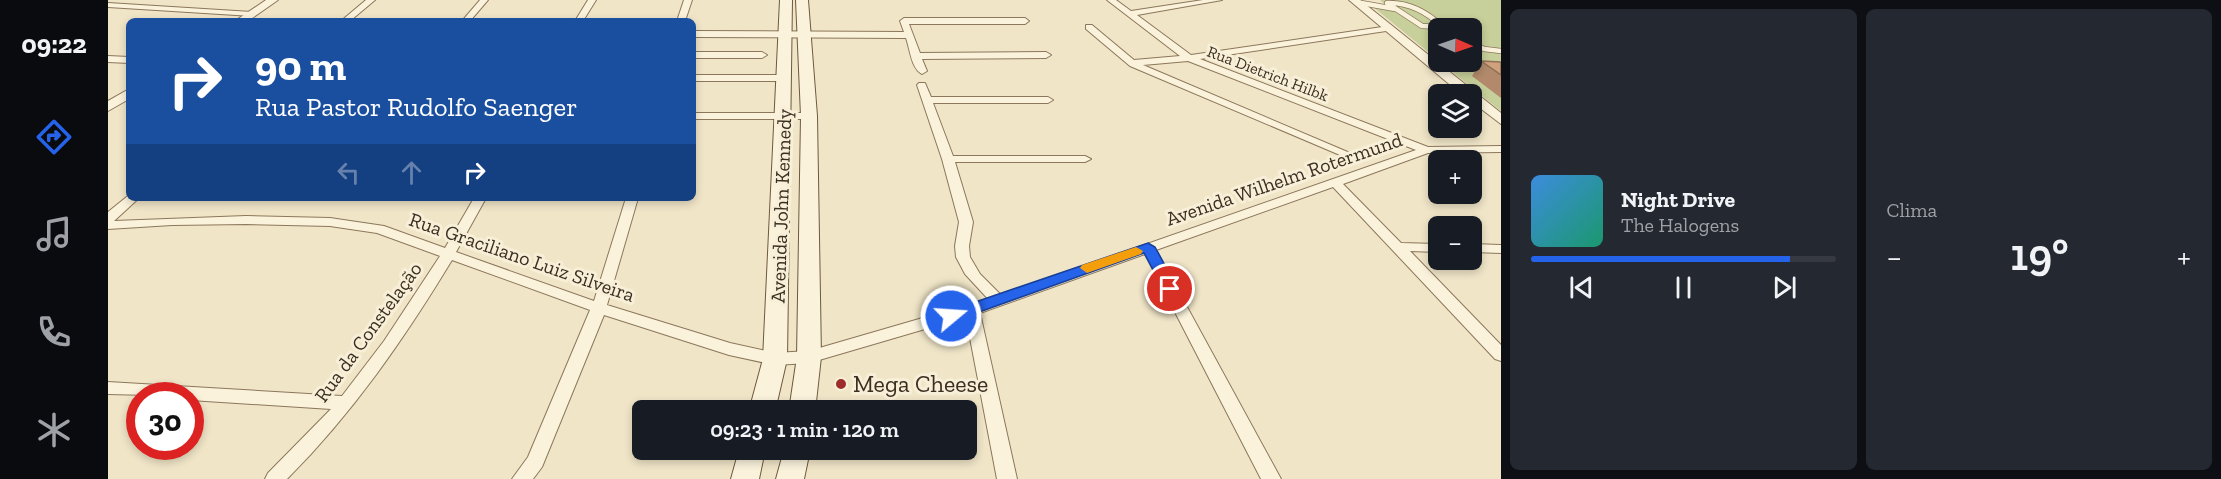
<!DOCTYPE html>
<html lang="pt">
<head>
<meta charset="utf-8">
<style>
	body { margin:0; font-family:"Zilla Slab",serif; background:#242831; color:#f1f3f6; height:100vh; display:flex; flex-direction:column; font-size:22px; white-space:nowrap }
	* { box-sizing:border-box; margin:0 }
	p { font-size:20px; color:#9ea1a6 }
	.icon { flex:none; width:33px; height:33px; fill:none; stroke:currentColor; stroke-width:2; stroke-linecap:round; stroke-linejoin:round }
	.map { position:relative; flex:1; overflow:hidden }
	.details { display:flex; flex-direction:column; gap:9px; padding:9px; background:#0d0f14; width:720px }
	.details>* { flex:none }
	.guide { position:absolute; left:18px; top:18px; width:570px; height:183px; border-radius:9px; box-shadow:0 3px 9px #0003; background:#1a4fa0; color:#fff; overflow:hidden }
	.needle { width:39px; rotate:92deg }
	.buttons { position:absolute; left:1320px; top:18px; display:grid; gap:12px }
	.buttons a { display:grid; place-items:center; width:54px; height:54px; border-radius:9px; background:#171b24; box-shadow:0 3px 9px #0003; font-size:30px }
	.speed { position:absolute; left:18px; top:382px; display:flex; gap:12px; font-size:30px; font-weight:700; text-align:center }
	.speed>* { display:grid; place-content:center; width:78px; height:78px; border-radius:50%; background:#171b24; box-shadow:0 3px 9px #0003; line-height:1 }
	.speed .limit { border:9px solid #d22; background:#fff; color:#111 }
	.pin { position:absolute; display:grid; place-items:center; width:51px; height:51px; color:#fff; margin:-26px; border:3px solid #fff; border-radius:50%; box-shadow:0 2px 6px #0007 }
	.me { position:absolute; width:66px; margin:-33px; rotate:72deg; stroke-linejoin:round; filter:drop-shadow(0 0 4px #0008) }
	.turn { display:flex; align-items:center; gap:21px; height:126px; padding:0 30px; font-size:27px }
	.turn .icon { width:78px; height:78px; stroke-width:2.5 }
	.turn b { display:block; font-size:42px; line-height:51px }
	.lanes { display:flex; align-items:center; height:57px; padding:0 30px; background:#0003; justify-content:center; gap:30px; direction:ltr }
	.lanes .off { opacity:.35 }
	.big { font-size:45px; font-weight:600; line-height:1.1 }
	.details .tile { flex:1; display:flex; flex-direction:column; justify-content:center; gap:9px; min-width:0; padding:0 21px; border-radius:9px; background:#242831 }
	.song { display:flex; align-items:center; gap:18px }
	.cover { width:72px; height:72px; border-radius:9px; background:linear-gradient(135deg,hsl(210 70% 55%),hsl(160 70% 35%)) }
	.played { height:6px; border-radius:3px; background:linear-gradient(90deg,#2563eb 85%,#363941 85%) }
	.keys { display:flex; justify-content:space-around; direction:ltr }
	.heat { display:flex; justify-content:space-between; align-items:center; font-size:33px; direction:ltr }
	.details .tiles { flex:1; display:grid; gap:9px; grid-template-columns:repeat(2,1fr) }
	.trip { position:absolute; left:524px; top:400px; width:345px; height:60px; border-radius:9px; background:#171b24; box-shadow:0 3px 9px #0003; font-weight:600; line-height:60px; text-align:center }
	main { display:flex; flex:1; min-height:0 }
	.menu { display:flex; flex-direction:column; width:108px; justify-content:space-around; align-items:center; background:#090b0e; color:#9ea1a6 }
	.menu .icon { width:42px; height:42px }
	.menu .active { color:#2563eb }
	.menu b { font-size:27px; color:#f1f3f6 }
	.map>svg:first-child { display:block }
	.green { fill:#c7cf9a }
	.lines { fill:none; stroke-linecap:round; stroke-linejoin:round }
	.service-casing { stroke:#8c775c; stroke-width:6 }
	.minor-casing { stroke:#8c775c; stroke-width:2 }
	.tertiary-casing { stroke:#8c775c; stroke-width:2 }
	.secondary-casing { stroke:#6e583f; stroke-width:2 }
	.service { stroke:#faf2db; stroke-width:4.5 }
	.minor { fill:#faf2db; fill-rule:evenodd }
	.tertiary { fill:#faf2db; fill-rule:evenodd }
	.secondary { fill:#faf2db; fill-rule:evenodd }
	.wall { fill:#b28a6b }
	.building { fill:#cfa17c; stroke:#917157; stroke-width:1.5 }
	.route { fill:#2563eb; stroke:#184099; stroke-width:1.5 }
	.slow { fill:#f59e0b }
	.poi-dot { fill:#9d2d2a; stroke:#f7efd7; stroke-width:2 }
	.labels { text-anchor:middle; stroke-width:6; stroke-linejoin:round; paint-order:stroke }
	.far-street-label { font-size:16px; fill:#3c2e20; stroke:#f7efd7 }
	.street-label { font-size:20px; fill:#3c2e20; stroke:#f7efd7 }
	.near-poi-label { font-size:24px; fill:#3c2e20; stroke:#f7efd7; text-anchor:start }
</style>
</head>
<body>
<main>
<nav class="menu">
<b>09:22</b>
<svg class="icon active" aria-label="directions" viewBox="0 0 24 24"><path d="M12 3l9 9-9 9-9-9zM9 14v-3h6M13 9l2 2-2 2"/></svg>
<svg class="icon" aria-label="music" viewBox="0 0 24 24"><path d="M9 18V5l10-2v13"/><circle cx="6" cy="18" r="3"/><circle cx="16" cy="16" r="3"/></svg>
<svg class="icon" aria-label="phone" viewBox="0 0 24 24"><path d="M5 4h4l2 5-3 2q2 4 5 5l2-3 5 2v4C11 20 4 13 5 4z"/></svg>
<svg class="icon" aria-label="climate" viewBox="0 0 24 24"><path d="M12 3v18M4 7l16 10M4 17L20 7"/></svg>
</nav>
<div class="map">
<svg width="1393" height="479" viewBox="0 0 1393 479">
	<rect width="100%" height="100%" fill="#f0e5c7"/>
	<!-- green -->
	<path class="green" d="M1272 0H1393V111L1332 62H1364V28H1330V60L1264 6H1279Z"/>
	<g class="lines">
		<!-- service casing -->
		<g class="service-casing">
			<path id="service" d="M1248 2 1287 9
				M1279 3C1301 2 1319 12 1335 27L1314 26Z
				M1364 43 1376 49 1393 51"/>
		</g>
		<!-- minor casing -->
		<g class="minor-casing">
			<path id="minor" d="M258 0H267L242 21H233Z
				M372 0H380L362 21H354Z
				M480 0H488L475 21H467Z
				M576 0H584L577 21H569Z
				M999 0H1008L1023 11 1095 0H1114L1029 15 1083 55 1281 26 1282 28 1278 31 1092 59 1320 147 1393 146V152L1320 153 1235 184 1293 243 1330 244V252L1302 251 1393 345V361L1387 359 1225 187 1048 250 1173 479H1153L1037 254 872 313 909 479H889L858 317 701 363 667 365 621 355 496 315 434 467 425 479H404L420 457 482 310 344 260C296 339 245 413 179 479H157L160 473 223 409 82 400V396L0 394V382L234 396 276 341 332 256 269 233 222 226 138 224 64 225 0 229V212L21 195V198H31L6 221 138 216 222 218 276 226 337 248 366 198H378L348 252 486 301 518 198H530L499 305 622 343 667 353 701 351 880 299 857 274 848 257 847 246 851 222 834 159 809 85 811 83H817L823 97H940L945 100 940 103H825L845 156H977L983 159 977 162H847L865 222 861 246 862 257 872 274 893 295 1308 150 1080 61 1035 65 1242 153 1236 156 1232 155 1022 66 978 29V25H984L1026 60 1072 56Z
				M0 3 144 12 148 14 144 16 0 7Z
				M796 18H917L921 21 917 24H801L812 53 938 52 943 55 938 58 814 59 819 71 814 74C803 68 802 49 798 38L585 37V31L796 32 792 21Z
				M585 52H654L659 55 654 58H585Z
				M0 56 21 57V63L0 62Z
				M585 75H677L682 78 677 81H585Z
				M585 113H701L706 116 701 119H585Z
				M1364 244 1393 245V253L1364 252Z"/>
		</g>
		<!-- tertiary casing -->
		<g class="tertiary-casing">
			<path id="tertiary" d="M158 0H170L140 21H127Z
				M1241 0H1252L1393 113V124L1364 102V94H1353Z
				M21 89V99L0 111V101Z"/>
		</g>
		<!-- secondary casing -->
		<g class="secondary-casing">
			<path id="secondary" d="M672 0H684L679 359 667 411H641L655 359Z
				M688 0H700L709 116 713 357 707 411H681L689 357 693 116Z
				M631 450H657L651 479H623Z
				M676 450H702L696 479H668Z"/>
		</g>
		<!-- service -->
		<use href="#service" class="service"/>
		<!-- minor -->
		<use href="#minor" class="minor"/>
		<!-- tertiary -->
		<use href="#tertiary" class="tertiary"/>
		<!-- secondary -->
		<use href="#secondary" class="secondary"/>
	</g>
	<!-- wall -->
	<path class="wall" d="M1373 61 1393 62V98L1364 76Z"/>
	<!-- building -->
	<path class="building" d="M1373 61 1393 62V75Z"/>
	<!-- route -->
	<path class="route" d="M1040 243 1047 247 1070 289 1067 292H1057L1036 253 849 320 843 321 836 316 838 312Z"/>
	<!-- slow -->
	<path class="slow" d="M1028 247 1035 251 1033 254 979 273 972 268 974 265Z"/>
	<!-- markers -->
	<circle class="poi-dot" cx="733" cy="384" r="6"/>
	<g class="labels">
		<!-- far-street labels -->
		<g class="far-street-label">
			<text transform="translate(1160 73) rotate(21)" y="6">Rua Dietrich Hilbk</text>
		</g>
		<!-- street labels -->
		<g class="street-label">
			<text transform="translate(1176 179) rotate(-19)" y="7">Avenida Wilhelm Rotermund</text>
			<text transform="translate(673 206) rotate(-88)" y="7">Avenida John Kennedy</text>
			<text transform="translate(414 257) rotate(19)" y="7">Rua Graciliano Luiz Silveira</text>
			<text transform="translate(260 332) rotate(-54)" y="7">Rua da Constelação</text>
		</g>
		<!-- near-poi labels -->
		<g class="near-poi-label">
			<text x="745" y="392">Mega Cheese</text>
		</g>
	</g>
</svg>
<div class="buttons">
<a><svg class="needle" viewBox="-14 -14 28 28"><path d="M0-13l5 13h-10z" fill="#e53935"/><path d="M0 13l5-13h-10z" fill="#9ea1a6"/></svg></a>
<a><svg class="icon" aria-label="layers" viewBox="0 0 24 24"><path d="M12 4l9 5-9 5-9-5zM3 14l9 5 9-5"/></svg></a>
<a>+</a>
<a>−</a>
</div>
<div class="speed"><div class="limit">30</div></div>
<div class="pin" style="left:1062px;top:289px;background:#d93025"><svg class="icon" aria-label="arrive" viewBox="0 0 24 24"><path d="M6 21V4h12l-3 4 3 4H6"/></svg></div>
<svg class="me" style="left:843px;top:316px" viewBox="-20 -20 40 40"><circle r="17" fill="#2563eb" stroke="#fff" stroke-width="3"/><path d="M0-11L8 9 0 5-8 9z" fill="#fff"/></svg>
<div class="trip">09:23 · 1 min · 120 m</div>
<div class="guide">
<div class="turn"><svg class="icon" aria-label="right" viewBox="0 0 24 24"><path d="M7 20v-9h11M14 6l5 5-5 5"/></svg><div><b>90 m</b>Rua Pastor Rudolfo Saenger</div></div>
<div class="lanes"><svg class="icon off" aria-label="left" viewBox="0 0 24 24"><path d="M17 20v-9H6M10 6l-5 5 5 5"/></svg><svg class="icon off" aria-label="ahead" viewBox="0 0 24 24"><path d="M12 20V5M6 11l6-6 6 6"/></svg><svg class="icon" aria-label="right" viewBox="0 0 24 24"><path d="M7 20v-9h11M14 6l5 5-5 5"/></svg></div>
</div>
</div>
<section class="details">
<div class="tiles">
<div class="tile">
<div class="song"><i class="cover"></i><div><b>Night Drive</b><p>The Halogens</p></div></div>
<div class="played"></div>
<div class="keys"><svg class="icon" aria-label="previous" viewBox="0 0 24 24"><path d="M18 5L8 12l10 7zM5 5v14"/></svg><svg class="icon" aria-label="pause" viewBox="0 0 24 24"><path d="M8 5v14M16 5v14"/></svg><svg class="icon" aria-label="next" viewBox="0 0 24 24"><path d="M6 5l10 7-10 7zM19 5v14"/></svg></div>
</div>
<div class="tile"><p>Clima</p>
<div class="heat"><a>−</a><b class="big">19°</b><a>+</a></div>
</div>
</div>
</section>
</main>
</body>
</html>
